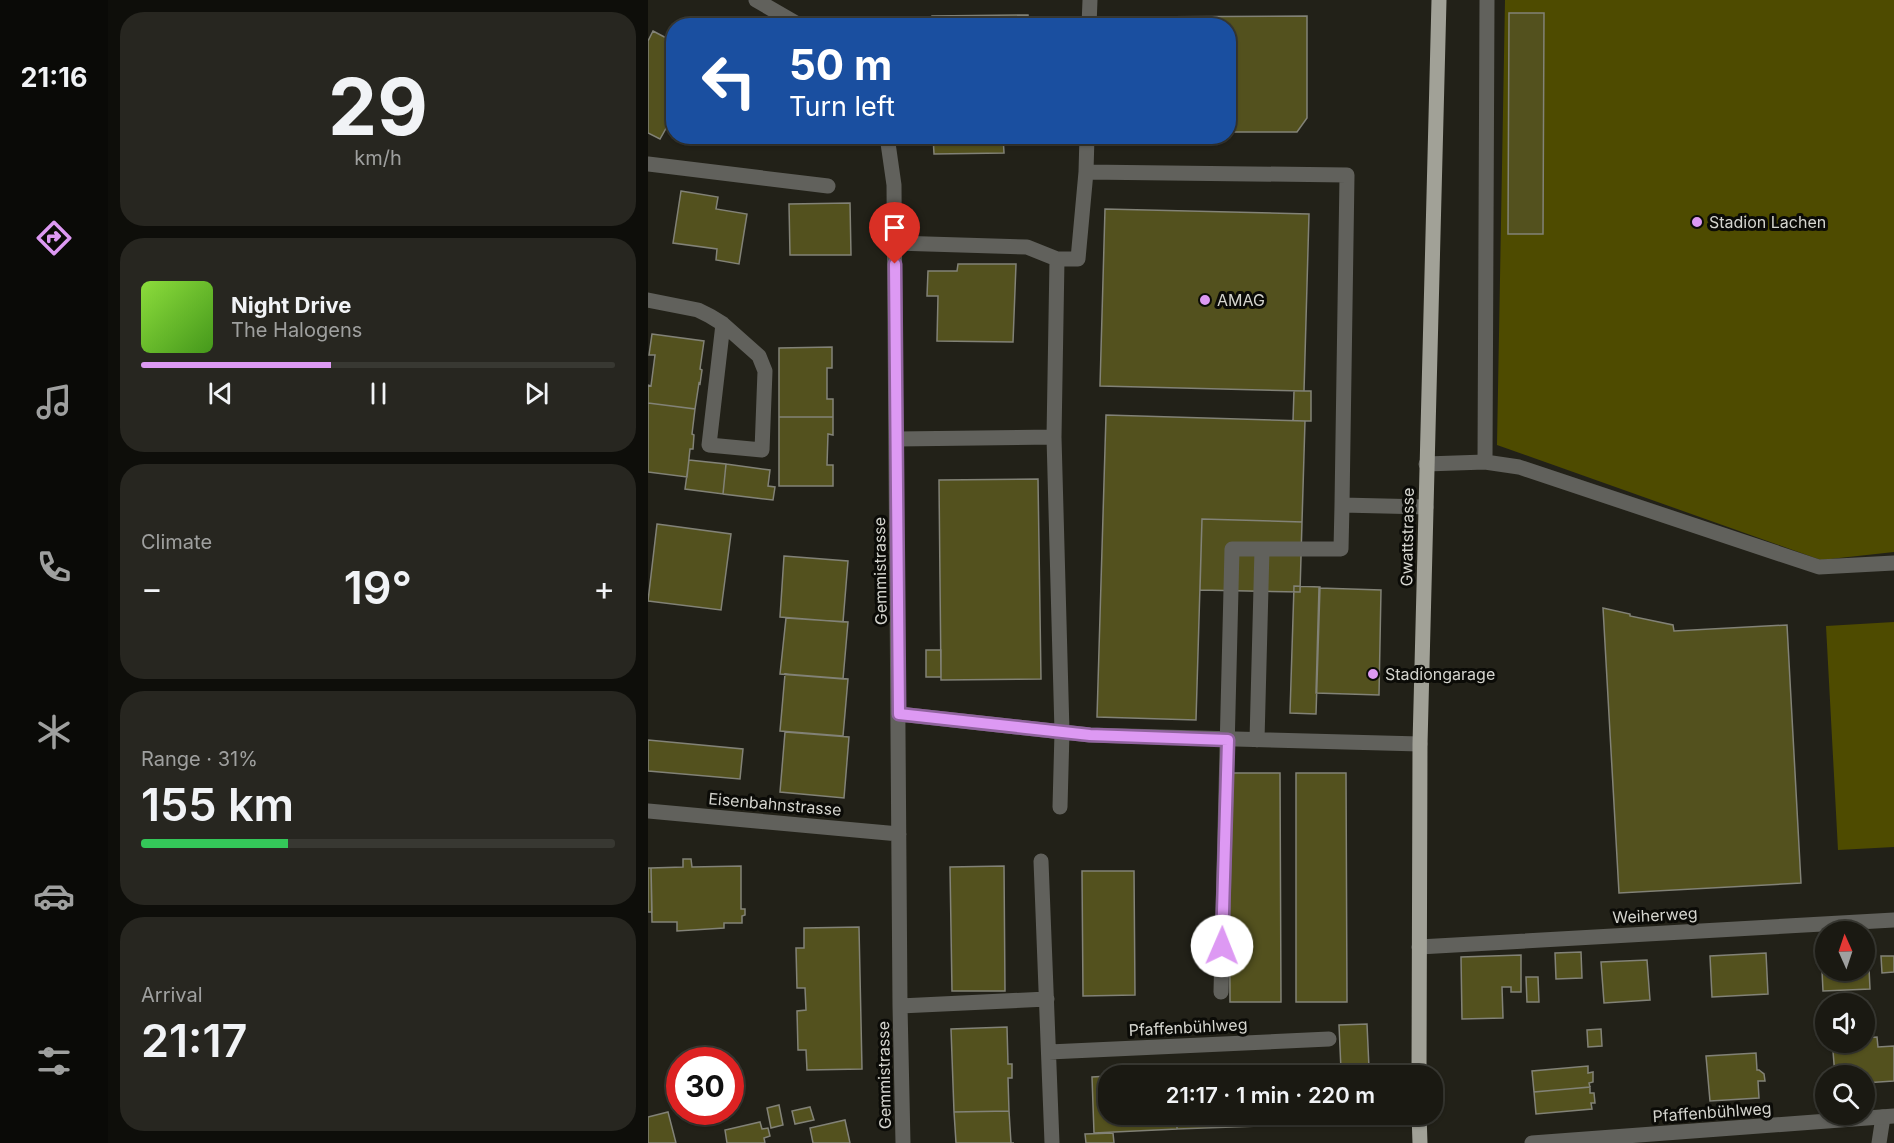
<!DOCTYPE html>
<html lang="en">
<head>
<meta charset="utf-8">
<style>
	body { margin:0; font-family:Inter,sans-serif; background:#272620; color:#f1f3f6; height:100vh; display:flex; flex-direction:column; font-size:22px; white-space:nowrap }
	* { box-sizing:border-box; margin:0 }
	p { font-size:20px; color:#9fa09f }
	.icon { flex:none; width:33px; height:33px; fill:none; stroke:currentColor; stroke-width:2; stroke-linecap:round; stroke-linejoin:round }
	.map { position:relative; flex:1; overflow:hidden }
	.side { display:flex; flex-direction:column; gap:12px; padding:12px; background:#0e0e0a; width:540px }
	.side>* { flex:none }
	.banner { position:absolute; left:18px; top:18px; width:570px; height:126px; border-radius:24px; box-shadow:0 2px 4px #0004,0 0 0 2px #383832; background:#1a4fa0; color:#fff; overflow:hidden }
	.needle { width:39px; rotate:357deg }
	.tools { position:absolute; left:1167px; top:921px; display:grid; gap:12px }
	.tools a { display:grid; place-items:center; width:60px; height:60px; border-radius:50%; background:#1a1912; box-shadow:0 2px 4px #0004,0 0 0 2px #383832; font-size:30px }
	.speed { position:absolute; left:18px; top:1047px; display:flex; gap:12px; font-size:30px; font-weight:700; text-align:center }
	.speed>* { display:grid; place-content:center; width:78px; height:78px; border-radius:50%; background:#1a1912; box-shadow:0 2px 4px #0004,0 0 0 2px #383832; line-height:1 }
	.speed .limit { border:9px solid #d22; background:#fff; color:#111 }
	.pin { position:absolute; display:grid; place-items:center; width:51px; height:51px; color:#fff; margin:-62px -26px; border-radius:50% 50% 50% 0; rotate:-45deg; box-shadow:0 0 6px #0007 }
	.pin .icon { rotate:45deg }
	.me { position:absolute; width:66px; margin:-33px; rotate:1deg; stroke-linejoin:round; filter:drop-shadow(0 0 4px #0008) }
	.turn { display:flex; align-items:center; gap:21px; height:126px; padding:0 24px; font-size:27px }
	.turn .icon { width:78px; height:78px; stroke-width:2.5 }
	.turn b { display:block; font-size:42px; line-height:51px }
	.big { font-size:45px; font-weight:600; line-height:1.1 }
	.side .tile { flex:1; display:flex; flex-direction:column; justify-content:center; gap:9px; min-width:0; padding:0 21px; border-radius:24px; background:#272620 }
	.side .dial { align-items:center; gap:0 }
	.dial b { font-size:78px; line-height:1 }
	.song { display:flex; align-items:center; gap:18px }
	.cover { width:72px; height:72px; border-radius:9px; background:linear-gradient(135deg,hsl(90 70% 55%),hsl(100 70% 35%)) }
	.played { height:6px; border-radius:3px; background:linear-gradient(90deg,#dd99f3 40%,#383832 40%) }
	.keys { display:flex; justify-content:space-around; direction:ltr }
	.heat { display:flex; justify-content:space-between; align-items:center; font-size:33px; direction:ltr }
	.charge { height:9px; border-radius:4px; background:linear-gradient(90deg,#34c759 31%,#383832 0) }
	.trip { position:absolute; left:450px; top:1065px; width:345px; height:60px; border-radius:24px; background:#1a1912; box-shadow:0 2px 4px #0004,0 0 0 2px #383832; font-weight:600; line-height:60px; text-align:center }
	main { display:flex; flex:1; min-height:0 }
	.dock { display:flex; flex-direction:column; width:108px; justify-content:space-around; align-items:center; background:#0a0a07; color:#9fa09f }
	.dock .icon { width:42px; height:42px }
	.dock .active { color:#dd99f3 }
	.dock b { font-size:27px; color:#f1f3f6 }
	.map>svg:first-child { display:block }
	.green { fill:#4e4b00 }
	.building { fill:#53511e; stroke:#828277; stroke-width:1.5 }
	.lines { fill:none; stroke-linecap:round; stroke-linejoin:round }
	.lane { stroke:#61615c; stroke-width:15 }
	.street { stroke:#61615c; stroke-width:15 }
	.primary { stroke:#a1a197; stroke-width:15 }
	.route-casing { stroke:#90639e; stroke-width:15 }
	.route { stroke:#dd99f3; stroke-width:10 }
	.poi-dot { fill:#dd99f3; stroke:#0b0b07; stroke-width:2 }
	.labels { text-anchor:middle; stroke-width:6; stroke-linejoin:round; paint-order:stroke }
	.poi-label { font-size:16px; fill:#d5d5cf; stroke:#0b0b07; text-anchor:start }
	.street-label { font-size:16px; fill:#d5d5cf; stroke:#0b0b07 }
</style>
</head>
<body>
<main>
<nav class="dock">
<b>21:16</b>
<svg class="icon active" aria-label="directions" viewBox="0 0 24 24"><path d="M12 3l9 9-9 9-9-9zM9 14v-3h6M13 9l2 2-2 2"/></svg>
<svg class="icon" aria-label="music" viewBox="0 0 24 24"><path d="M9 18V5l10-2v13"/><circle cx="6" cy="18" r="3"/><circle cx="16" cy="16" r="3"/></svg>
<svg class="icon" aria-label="phone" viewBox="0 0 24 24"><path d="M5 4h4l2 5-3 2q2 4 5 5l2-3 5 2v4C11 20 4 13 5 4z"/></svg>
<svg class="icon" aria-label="climate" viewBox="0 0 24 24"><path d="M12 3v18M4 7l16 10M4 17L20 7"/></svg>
<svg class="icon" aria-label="car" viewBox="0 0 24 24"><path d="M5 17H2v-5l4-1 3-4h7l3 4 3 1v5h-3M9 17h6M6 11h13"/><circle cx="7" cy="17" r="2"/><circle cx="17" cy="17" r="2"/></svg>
<svg class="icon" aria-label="filters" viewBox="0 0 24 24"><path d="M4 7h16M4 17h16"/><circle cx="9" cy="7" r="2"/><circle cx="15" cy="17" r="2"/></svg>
</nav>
<section class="side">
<div class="tile dial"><b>29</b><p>km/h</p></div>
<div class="tile">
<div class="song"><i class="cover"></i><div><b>Night Drive</b><p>The Halogens</p></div></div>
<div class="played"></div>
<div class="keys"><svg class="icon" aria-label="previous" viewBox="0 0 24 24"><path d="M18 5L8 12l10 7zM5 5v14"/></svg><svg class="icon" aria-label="pause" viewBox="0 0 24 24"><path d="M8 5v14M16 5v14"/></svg><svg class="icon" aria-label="next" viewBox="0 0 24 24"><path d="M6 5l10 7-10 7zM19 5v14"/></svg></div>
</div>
<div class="tile"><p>Climate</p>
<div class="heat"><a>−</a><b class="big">19°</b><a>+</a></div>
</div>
<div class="tile"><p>Range · 31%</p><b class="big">155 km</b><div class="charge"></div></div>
<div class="tile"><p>Arrival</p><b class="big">21:17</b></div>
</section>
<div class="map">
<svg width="1246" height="1143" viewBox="0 0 1246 1143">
	<rect width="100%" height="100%" fill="#222118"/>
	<!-- green -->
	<path class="green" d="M857 0H1246V552L1173 560 849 445Z
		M1246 622V847L1190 850 1178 626Z"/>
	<!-- building -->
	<path class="building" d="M861 13H896L895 234H860Z
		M380 15 381 26H284V16Z
		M659 16V118L649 132H580V26H475V17Z
		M5 31 26 42V114L12 139 0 133V41Z
		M285 136H355L356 153 286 154Z
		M33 191 70 197 68 209 99 214 91 264 68 260 69 249 25 243Z
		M202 203 203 255H142L141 204Z
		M457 209 661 214 656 391 452 386Z
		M310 264H368L365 342 289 341 290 296H279L280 271H309Z
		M4 334 56 341 52 369 54 370 52 384 51 383 47 409 0 403V385L3 386 7 355H1Z
		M184 347V368H179V399H185V417H131V348Z
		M646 391H663V421H645Z
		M0 403 47 409 44 434 46 435 45 449H42L39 477 0 472Z
		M458 415 657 421 654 522 554 519 548 720 449 717Z
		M131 417H185V435L180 434 179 465H185V486H131Z
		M41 460 78 464 75 494 37 489Z
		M78 464 122 470 120 486 127 487 125 500 75 494Z
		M390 479 393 679 293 680 291 480Z
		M554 519 654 522 652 592 552 590Z
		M9 524 83 534 73 610 0 601Z
		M136 556 200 561 195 622 132 617Z
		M646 586 672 587 668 714 642 713Z
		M671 588 733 590 731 695 668 693Z
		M955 608 982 614V616L1025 625 1026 631 1139 625 1153 883 971 893Z
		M138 618 200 622 195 679 132 674Z
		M278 650H293V677H278Z
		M137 674 200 679 195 736 132 731Z
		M137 732 201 737 196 798 132 792Z
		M0 740 95 749 92 779 0 771Z
		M581 773H632L633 1002H582Z
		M648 773H698L699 1002H648Z
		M35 859H43L44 867 93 866V909H97V915L94 916V923H76V928L29 931V922H4L3 868 35 867Z
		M356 866 357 991H304L302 867Z
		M0 868H3L4 912H0Z
		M434 871H486L487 995 435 996Z
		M211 927 214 1069 159 1070 158 1050H150L149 1011 158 1010 157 988H149L148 948H156V928Z
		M1220 947 1222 989 1175 991 1173 950H1178V970H1216V948Z
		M933 952 934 978 908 979 907 953Z
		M1118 953 1120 994 1064 997 1062 956Z
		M873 955V992H863V987H854L855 1018 814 1019 813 957Z
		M1233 956H1246V972L1234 973Z
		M999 960 1002 1000 956 1003 953 962Z
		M878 977H890L891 1002H879Z
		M719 1024 721 1068 693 1070 691 1025Z
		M359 1027 360 1064H364V1078H360L361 1111 306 1112 303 1029Z
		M953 1029 954 1046 940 1047 939 1030Z
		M1229 1037 1230 1047 1246 1046V1081L1216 1083V1076H1187L1185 1051 1207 1049V1042H1216V1038Z
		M1108 1053 1109 1070H1111L1116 1074 1117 1081H1110L1111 1098 1062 1101 1058 1056Z
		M659 1065 660 1069 693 1067 694 1076H610V1070L646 1069V1066Z
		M940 1066V1073L945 1072V1082L941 1083 942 1087 886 1092 884 1071Z
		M577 1068V1071L610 1070V1076H527V1073L564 1072V1069Z
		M490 1071V1075L527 1073V1076H477V1072Z
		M460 1076V1114H529V1129L446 1133 444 1077Z
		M942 1087V1093H946L947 1103H943L944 1109 888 1114 886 1092Z
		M131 1105 135 1125 123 1128 119 1108Z
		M162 1107 166 1120 147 1124 144 1111Z
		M361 1111 363 1143H366H308L306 1112Z
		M20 1112 28 1143H0V1117Z
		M529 1114H611L612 1126 529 1129Z
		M611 1114H695V1122L612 1126Z
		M197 1120 202 1143H165L162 1128Z
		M112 1122 114 1129 120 1128 122 1136 116 1138 117 1143H79L77 1130Z
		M465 1133 466 1143H438L437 1134Z"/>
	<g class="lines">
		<!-- lane -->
		<path class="lane" d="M0 164 180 186
			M837 462 839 0
			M778 464 837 462 871 467 1171 567 1246 563
			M1231 1143 1235 1117"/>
		<!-- street -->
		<path class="street" d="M108 0 153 26
			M441 26 442 0
			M239 136 246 185 252 1006 255 1143
			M438 172 699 175 694 505
			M247 243 379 247 409 259H430L438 172 439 136
			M409 259 406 437 414 732 412 807
			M0 300 50 310 62 316 75 324 111 356 117 371 114 450 61 445 75 324
			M249 439 406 437
			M251 714 442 735 772 744
			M609 740 614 549
			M0 811 251 834
			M393 861 404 1143
			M771 947 1246 920
			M573 992 584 549H693L694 505 778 507
			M252 1006 399 999
			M401 1052 681 1039
			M884 1143 1246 1116"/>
		<!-- primary -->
		<path class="primary" d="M771 1076 772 744 791 0
			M771 1114 772 1143"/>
	</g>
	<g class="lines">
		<!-- route casing -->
		<g class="route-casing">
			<path id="route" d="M247 264 251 714 442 735 580 740 574 946"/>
		</g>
		<!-- route -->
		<use href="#route" class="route"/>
	</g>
	<!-- markers -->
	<g class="poi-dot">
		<circle cx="1049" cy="222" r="6"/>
		<circle cx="557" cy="300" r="6"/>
		<circle cx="725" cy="674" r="6"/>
	</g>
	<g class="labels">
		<!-- poi labels -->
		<g class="poi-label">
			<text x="1061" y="228">Stadion Lachen</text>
			<text x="569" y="306">AMAG</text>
			<text x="737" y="680">Stadiongarage</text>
		</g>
		<!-- street labels -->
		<g class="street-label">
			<text transform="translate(759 537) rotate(-89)" y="6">Gwattstrasse</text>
			<text transform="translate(232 571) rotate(-91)" y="6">Gemmistrasse</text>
			<text transform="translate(127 804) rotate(5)" y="6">Eisenbahnstrasse</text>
			<text transform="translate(1007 915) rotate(-3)" y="6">Weiherweg</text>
			<text transform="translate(540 1027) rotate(-3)" y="6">Pfaffenbühlweg</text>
			<text transform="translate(236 1075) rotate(-91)" y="6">Gemmistrasse</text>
			<text transform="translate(1064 1112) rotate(-4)" y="6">Pfaffenbühlweg</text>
		</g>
	</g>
</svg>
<div class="tools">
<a><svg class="needle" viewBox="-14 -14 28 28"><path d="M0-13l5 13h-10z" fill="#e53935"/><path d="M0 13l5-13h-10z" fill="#9fa09f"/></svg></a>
<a><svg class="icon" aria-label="sound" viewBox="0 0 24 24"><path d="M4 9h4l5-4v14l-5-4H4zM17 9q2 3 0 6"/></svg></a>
<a><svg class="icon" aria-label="search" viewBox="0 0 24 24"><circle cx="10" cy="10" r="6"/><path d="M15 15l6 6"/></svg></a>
</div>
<div class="speed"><div class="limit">30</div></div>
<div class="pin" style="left:247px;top:264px;background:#d93025"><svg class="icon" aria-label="arrive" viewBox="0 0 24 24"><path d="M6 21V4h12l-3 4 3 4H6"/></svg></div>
<svg class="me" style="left:574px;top:946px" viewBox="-20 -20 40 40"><circle r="19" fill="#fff"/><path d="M0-13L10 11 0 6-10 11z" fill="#dd99f3"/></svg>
<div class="trip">21:17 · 1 min · 220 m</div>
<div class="banner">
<div class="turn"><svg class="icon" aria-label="left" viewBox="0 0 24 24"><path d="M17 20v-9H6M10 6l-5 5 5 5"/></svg><div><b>50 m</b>Turn left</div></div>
</div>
</div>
</main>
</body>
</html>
